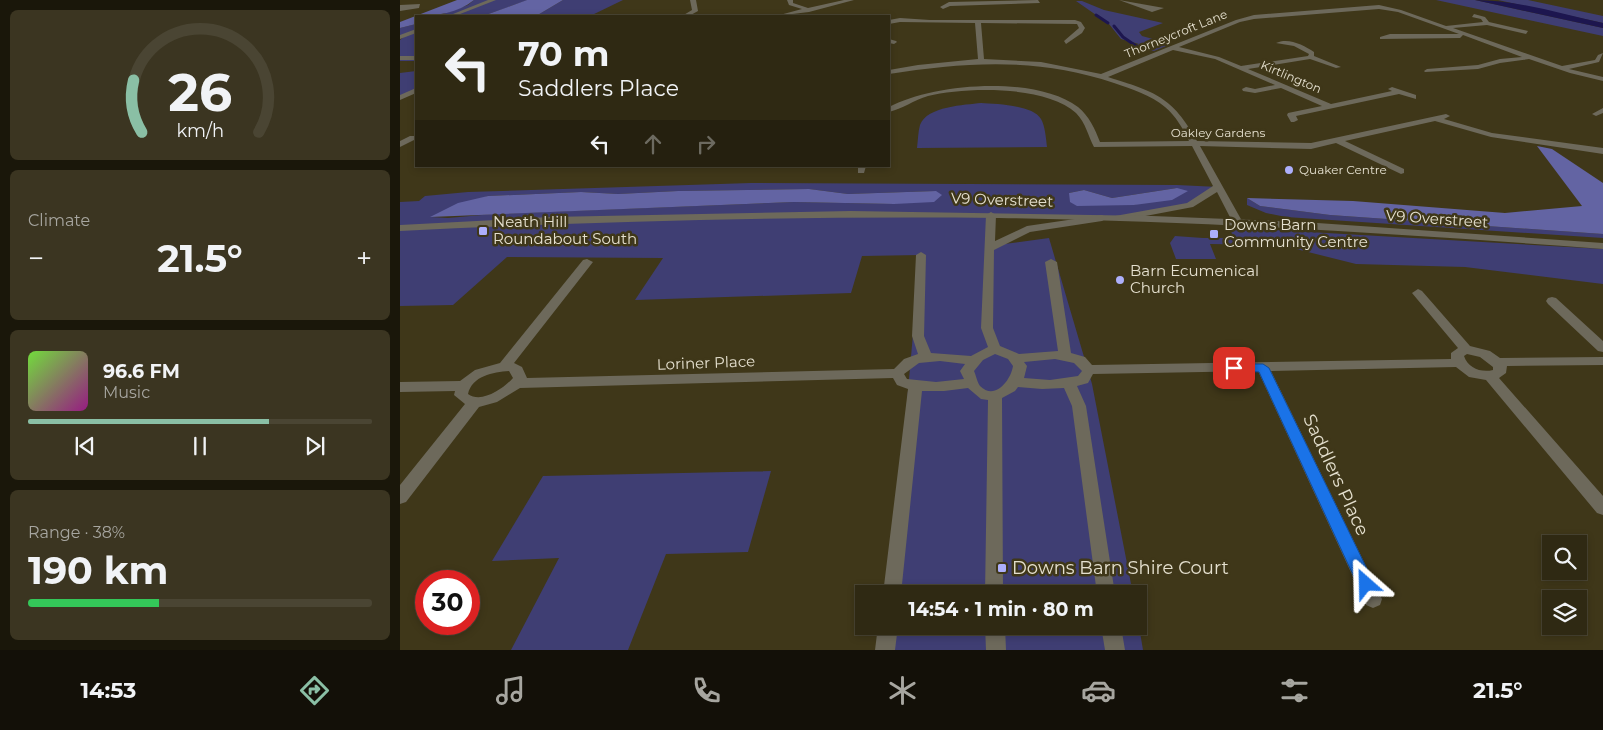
<!DOCTYPE html>
<html lang="en">
<head>
<meta charset="utf-8">
<style>
	body { margin:0; font-family:Montserrat,sans-serif; background:#3b3521; color:#f1f3f6; height:100vh; display:flex; flex-direction:column; font-size:19px; white-space:nowrap }
	* { box-sizing:border-box; margin:0 }
	p { font-size:16px; color:#a7a6a0 }
	.icon { flex:none; width:28px; height:28px; fill:none; stroke:currentColor; stroke-width:2; stroke-linecap:round; stroke-linejoin:round }
	.map { position:relative; flex:1; overflow:hidden }
	.panel { display:flex; flex-direction:column; gap:10px; padding:10px; background:#1a170a; width:400px }
	.panel>* { flex:none }
	.top-card { position:absolute; left:15px; top:15px; width:475px; height:152px; border-radius:0px; box-shadow:0 2px 8px #0003,0 0 0 1px #4a4533; background:#2f2913; color:#f1f3f6; overflow:hidden }
	.tools { position:absolute; left:1142px; top:535px; display:grid; gap:10px }
	.tools a { display:grid; place-items:center; width:45px; height:45px; border-radius:0px; background:#2f2913; box-shadow:0 2px 8px #0003,0 0 0 1px #4a4533; font-size:25px }
	.speed { position:absolute; left:15px; top:570px; display:flex; gap:10px; font-size:25px; font-weight:700; text-align:center }
	.speed>* { display:grid; place-content:center; width:65px; height:65px; border-radius:50%; background:#2f2913; box-shadow:0 2px 8px #0003,0 0 0 1px #4a4533; line-height:1 }
	.speed .limit { border:8px solid #d22; background:#fff; color:#111 }
	.pin { position:absolute; display:grid; place-items:center; width:42px; height:42px; color:#fff; margin:-21px; border-radius:10px; box-shadow:0 2px 8px #0006 }
	.me { position:absolute; width:55px; margin:-28px; rotate:335deg; stroke-linejoin:round; filter:drop-shadow(0 0 4px #0008) }
	.turn { display:flex; align-items:center; gap:18px; height:105px; padding:0 20px; font-size:22px }
	.turn .icon { width:65px; height:65px; stroke-width:2.5 }
	.turn b { display:block; font-size:35px; line-height:42px }
	.lanes { display:flex; align-items:center; height:48px; padding:0 20px; background:#0003; justify-content:center; gap:25px; direction:ltr }
	.lanes .off { opacity:.35 }
	.big { font-size:38px; font-weight:700; line-height:1.1 }
	.panel .tile { flex:1; display:flex; flex-direction:column; justify-content:center; gap:8px; min-width:0; padding:0 18px; border-radius:8px; background:#3b3521 }
	.panel .dial { align-items:center; gap:0 }
	.dial svg { height:130px; overflow:visible; fill:none; stroke:#4a4533; stroke-width:7; stroke-linecap:round; text-anchor:middle }
	.dial text { fill:#f1f3f6; stroke:none }
	.song { display:flex; align-items:center; gap:15px }
	.cover { width:60px; height:60px; border-radius:8px; background:linear-gradient(135deg,hsl(100 70% 55%),hsl(310 70% 35%)) }
	.played { height:5px; border-radius:2px; background:linear-gradient(90deg,#8abfa5 70%,#4a4533 70%) }
	.keys { display:flex; justify-content:space-around; direction:ltr }
	.heat { display:flex; justify-content:space-between; align-items:center; font-size:28px; direction:ltr }
	.charge { height:8px; border-radius:4px; background:linear-gradient(90deg,#34c759 38%,#4a4533 0) }
	.trip { position:absolute; left:455px; top:585px; width:292px; height:50px; border-radius:0px; background:#2f2913; box-shadow:0 2px 8px #0003,0 0 0 1px #4a4533; font-weight:700; line-height:50px; text-align:center }
	.tab-bar { display:flex; height:80px; justify-content:space-around; align-items:center; background:#131008; color:#a7a6a0 }
	.tab-bar .icon { width:35px; height:35px }
	.tab-bar .selected { color:#8abfa5 }
	.tab-bar b { font-size:22px; color:#f1f3f6 }
	main { display:flex; flex:1; min-height:0 }
	.map>svg:first-child { display:block }
	.green { fill:#3f3e73; fill-rule:evenodd }
	.forest { fill:#6364a3 }
	.water { fill:#1d164f }
	.lines { fill:none; stroke-linecap:round; stroke-linejoin:round }
	.stream { stroke:#1d164f; stroke-width:3 }
	.minor { fill:#6d695b; fill-rule:evenodd }
	.tertiary { fill:#6d695b; fill-rule:evenodd }
	.route { fill:#1a73e8; stroke:#114b97 }
	.poi-dot { fill:#adaffb; stroke:#3f3719; stroke-width:2 }
	.labels { text-anchor:middle; stroke-width:5; stroke-linejoin:round; paint-order:stroke }
	.far-street-label { font-size:12px; fill:#e5e0cf; stroke:#3f3719 }
	.far-poi-label { font-size:12px; fill:#e5e0cf; stroke:#3f3719; text-anchor:start }
	.street-label { font-size:15px; fill:#e5e0cf; stroke:#3f3719 }
	.poi-label { font-size:15px; fill:#e5e0cf; stroke:#3f3719; text-anchor:start }
	.near-street-label { font-size:18px; fill:#e5e0cf; stroke:#3f3719 }
	.near-poi-label { font-size:18px; fill:#e5e0cf; stroke:#3f3719; text-anchor:start }
</style>
</head>
<body>
<main>
<section class="panel">
<div class="tile dial"><svg viewBox="0 0 100 80">
<path d="M14 69A42 42 0 1 1 86 69"/>
<path d="M14 69A42 42 0 0 1 9 37" stroke="#8abfa5"/>
<text x="50" y="56" font-size="32" font-weight="700">26</text>
<text x="50" y="72" font-size="11">km/h</text>
</svg></div>
<div class="tile"><p>Climate</p>
<div class="heat"><a>−</a><b class="big">21.5°</b><a>+</a></div>
</div>
<div class="tile">
<div class="song"><i class="cover"></i><div><b>96.6 FM</b><p>Music</p></div></div>
<div class="played"></div>
<div class="keys"><svg class="icon" aria-label="previous" viewBox="0 0 24 24"><path d="M18 5L8 12l10 7zM5 5v14"/></svg><svg class="icon" aria-label="pause" viewBox="0 0 24 24"><path d="M8 5v14M16 5v14"/></svg><svg class="icon" aria-label="next" viewBox="0 0 24 24"><path d="M6 5l10 7-10 7zM19 5v14"/></svg></div>
</div>
<div class="tile"><p>Range · 38%</p><b class="big">190 km</b><div class="charge"></div></div>
</section>
<div class="map">
<svg width="1203" height="650" viewBox="0 0 1203 650">
	<rect width="100%" height="100%" fill="#3f3719"/>
	<!-- green -->
	<path class="green" d="M74 0H128L83 16H38L68 5Z
		M163 0H223L190 16H136Z
		M1036 0H1075L1203 28V36Z
		M1098 0H1128L1203 16V23Z
		M676 1H682L704 10 763 23 739 32 742 36 771 44 754 51 735 46 739 44 721 39 709 24Z
		M16 24V61H0V40L6 35H0V28Z
		M16 71V90L0 97V73Z
		M581 103C597 104 633 105 641 119 645 126 646 138 647 147L517 148C518 140 518 132 520 125 527 106 565 105 581 103Z
		M351 183 777 185 819 187 790 205 716 218 592 215 589 246 649 238 692 384 733 594H490L520 255 462 256 451 293 235 300 263 258 107 257 53 305 0 306V202L19 201 25 196 68 192ZM777 188 734 205 669 193 684 190 712 198ZM409 189 448 194 536 191 494 204 394 202 93 214 48 218 31 217 88 196 181 192 218 194 278 191Z
		M847 198 860 206 930 215 1203 234V238L886 217 866 213 847 205Z
		M841 228 1203 249V284L1065 267 956 264 880 245 810 244 816 259H776L770 243 775 236 803 238H833L831 231Z
		M371 471 348 552 266 554 228 650H111L159 558 92 561 143 476Z
		M487 626H739L743 650H485Z"/>
	<!-- forest -->
	<path class="forest" d="M57 0H74C58 13 37 16 16 16V24L0 28V22Z
		M127 0H163L136 16H83Z
		M1137 146 1152 149 1203 183V234L930 215 860 206 847 198 953 201 1105 213 1182 206Z
		M777 188 788 191 772 200 734 205 677 206 670 202 669 193 684 190 712 198Z
		M409 189 448 194 536 191 542 195 534 202 494 204 394 202 30 217 58 203 88 196 181 192 218 194 278 191Z"/>
	<!-- water -->
	<path class="water" d="M1075 0C1118 0 1161 14 1203 23V28Z"/>
	<g class="lines">
		<!-- stream -->
		<path class="stream" d="M696 15 708 23
			M714 26 723 37 739 48"/>
		<!-- minor -->
		<path class="minor" d="M290 0H296L298 11 289 16H282L292 10Z
			M387 0H393V3L408 8 444 0H454L409 12 376 16 402 9 389 5Z
			M638 0 640 3 550 6 543 9 540 7 549 2Z
			M719 0 764 8 752 12Z
			M20 4 19 8 0 11V5Z
			M979 5 1001 10 1046 26 1083 22 1081 19 1072 17 1074 14 1085 17 1089 22 1128 31 1126 34 1087 25 1053 28 1162 66 1195 60 1198 55 1203 53 1199 62 1169 69 1203 77V81L1170 73 1129 59 1100 63 1078 69 1025 72 1024 71 1027 69 1078 65 1100 59 1122 57 1063 35 1060 38 980 39V37L990 34H1059L998 12 979 9 854 19 840 22 779 47 819 57 841 66 908 56 909 54 894 46 876 43C888 37 904 45 914 52V56L941 67 936 68 910 59 848 69 931 104 992 91 988 89 992 87 1016 95V99L999 94 896 116 898 120 894 122H891L887 115 888 113 922 106 881 88 855 93 843 91 842 89 846 87 855 89 875 85 815 59 773 50 708 77C755 92 772 96 797 141L911 143 1046 114 1050 116 1044 119 1092 133 1203 148V154L1091 137 1035 121 945 141 1004 169V173L1001 174 936 143 911 149 800 146 842 221 841 223H833L817 192 793 207 719 221 714 218 715 216 787 203 813 186 792 146 694 147C688 136 686 123 676 113 646 85 565 87 528 96 514 100 502 109 489 112V107C533 83 635 75 678 107 689 116 695 129 700 142L789 141C783 129 776 116 765 107 751 95 731 89 714 83 638 57 566 62 489 74V70L518 65 578 59 575 23 500 22 489 24V20L500 18 530 20H675L681 22 685 28 682 33 666 44 664 41 679 28 677 24 581 23 584 59 641 62 701 74 836 20 854 15Z
			M489 39 496 41 497 42 494 44 489 43Z
			M0 56H16V60H0Z
			M16 88V93L0 100V95Z
			M1203 108V113L1196 116 1192 114Z
			M10 136H16V139L0 147V141Z
			M458 166H466L464 173H458Z
			M591 212 596 215 595 241 627 226 702 215 707 218 702 221 630 232 594 250 593 328 600 346 619 354 658 351 645 262 651 259 657 262 671 353 685 357 692 365 1051 359V353L1058 348 1012 293 1018 289 1022 291 1070 346 1090 351 1100 358 1203 357V365L1107 366 1106 373 1099 378 1203 496V515L1197 513 1086 380 1069 377 1056 367 871 371 982 599 980 605 973 608 966 605 858 371 693 374 688 383 677 386 686 406 715 594H697L672 406 664 388 642 389 618 387 615 391 602 398 603 594H585L588 400 581 399 568 388 544 391H522L501 594H483L508 389 497 385 493 378 120 388 97 402 79 407 6 502 0 504V485L65 404 54 395 55 391 0 392V382L60 381 75 370 100 363 183 260 187 259 193 262 114 363 122 367 127 378 494 369 504 359 518 354 512 336 516 255 521 252 526 255 524 336 531 353 571 356 588 347 581 328 586 215ZM595 354 608 359 613 366C611 380 595 401 580 386 577 382 576 375 574 371L583 360ZM1067 354 1080 357 1093 367V370C1081 373 1068 368 1064 356ZM655 359 674 363 682 371 678 376 650 380 624 378 627 366 624 362ZM540 361 565 364 560 371 564 379 536 382 507 379 504 374 519 363ZM109 371 113 378C104 388 82 404 68 394 72 376 93 372 109 371Z
			M1152 297 1156 298 1203 341V352L1198 351 1148 304 1146 301 1148 298Z
			M478 626H498L495 650H475Z
			M585 626H605L606 650H586Z
			M701 626H721L725 650H705Z"/>
		<!-- tertiary -->
		<path class="tertiary" d="M88 0H96L55 16H48Z
			M16 29V33L0 39V35Z
			M451 211 752 216 903 222 1203 243V249C1002 234 801 221 599 218 399 216 200 221 0 231V225L150 217Z"/>
	</g>
	<!-- route -->
	<path class="route" d="M834 364H863L869 368 972 579 974 584 972 590 966 592 960 590 859 372 829 371 827 368 829 366Z"/>
	<!-- markers -->
	<g class="poi-dot">
		<circle cx="889" cy="170" r="5"/>
		<rect x="78" y="226" width="10" height="10" rx="2.5"/>
		<rect x="809" y="229" width="10" height="10" rx="2.5"/>
		<circle cx="720" cy="280" r="5"/>
		<rect x="597" y="563" width="10" height="10" rx="2.5"/>
	</g>
	<g class="labels">
		<!-- far-street labels -->
		<g class="far-street-label">
			<text transform="translate(776 34) rotate(-22)" y="4">Thorneycroft Lane</text>
			<text transform="translate(891 77) rotate(23)" y="4">Kirtlington</text>
			<text x="818" y="137">Oakley Gardens</text>
		</g>
		<!-- far-poi labels -->
		<g class="far-poi-label">
			<text x="899" y="174">Quaker Centre</text>
		</g>
		<!-- street labels -->
		<g class="street-label">
			<text transform="translate(602 200) rotate(2)" y="5">V9 Overstreet</text>
			<text transform="translate(1037 219) rotate(4)" y="5">V9 Overstreet</text>
			<text transform="translate(306 363) rotate(-2)" y="5">Loriner Place</text>
		</g>
		<!-- poi labels -->
		<g class="poi-label">
			<text x="93" y="227">Neath Hill<tspan x="93" dy="17">Roundabout South</tspan></text>
			<text x="824" y="230">Downs Barn<tspan x="824" dy="17">Community Centre</tspan></text>
			<text x="730" y="276">Barn Ecumenical<tspan x="730" dy="17">Church</tspan></text>
		</g>
		<!-- near-street labels -->
		<g class="near-street-label">
			<text transform="translate(936 475) rotate(65)" y="6">Saddlers Place</text>
		</g>
		<!-- near-poi labels -->
		<g class="near-poi-label">
			<text x="612" y="574">Downs Barn Shire Court</text>
		</g>
	</g>
</svg>
<div class="tools">
<a><svg class="icon" aria-label="search" viewBox="0 0 24 24"><circle cx="10" cy="10" r="6"/><path d="M15 15l6 6"/></svg></a>
<a><svg class="icon" aria-label="layers" viewBox="0 0 24 24"><path d="M12 4l9 5-9 5-9-5zM3 14l9 5 9-5"/></svg></a>
</div>
<div class="speed"><div class="limit">30</div></div>
<div class="pin" style="left:834px;top:368px;background:#d93025"><svg class="icon" aria-label="arrive" viewBox="0 0 24 24"><path d="M6 21V4h12l-3 4 3 4H6"/></svg></div>
<svg class="me" style="left:966px;top:584px" viewBox="-20 -20 40 40"><path d="M0-17L14 15 0 8-14 15z" fill="#1a73e8" stroke="#fff" stroke-width="4"/></svg>
<div class="trip">14:54 · 1 min · 80 m</div>
<div class="top-card">
<div class="turn"><svg class="icon" aria-label="left" viewBox="0 0 24 24"><path d="M17 20v-9H6M10 6l-5 5 5 5"/></svg><div><b>70 m</b>Saddlers Place</div></div>
<div class="lanes"><svg class="icon" aria-label="left" viewBox="0 0 24 24"><path d="M17 20v-9H6M10 6l-5 5 5 5"/></svg><svg class="icon off" aria-label="ahead" viewBox="0 0 24 24"><path d="M12 20V5M6 11l6-6 6 6"/></svg><svg class="icon off" aria-label="right" viewBox="0 0 24 24"><path d="M7 20v-9h11M14 6l5 5-5 5"/></svg></div>
</div>
</div>
</main>
<nav class="tab-bar">
<b>14:53</b>
<svg class="icon selected" aria-label="directions" viewBox="0 0 24 24"><path d="M12 3l9 9-9 9-9-9zM9 14v-3h6M13 9l2 2-2 2"/></svg>
<svg class="icon" aria-label="music" viewBox="0 0 24 24"><path d="M9 18V5l10-2v13"/><circle cx="6" cy="18" r="3"/><circle cx="16" cy="16" r="3"/></svg>
<svg class="icon" aria-label="phone" viewBox="0 0 24 24"><path d="M5 4h4l2 5-3 2q2 4 5 5l2-3 5 2v4C11 20 4 13 5 4z"/></svg>
<svg class="icon" aria-label="climate" viewBox="0 0 24 24"><path d="M12 3v18M4 7l16 10M4 17L20 7"/></svg>
<svg class="icon" aria-label="car" viewBox="0 0 24 24"><path d="M5 17H2v-5l4-1 3-4h7l3 4 3 1v5h-3M9 17h6M6 11h13"/><circle cx="7" cy="17" r="2"/><circle cx="17" cy="17" r="2"/></svg>
<svg class="icon" aria-label="filters" viewBox="0 0 24 24"><path d="M4 7h16M4 17h16"/><circle cx="9" cy="7" r="2"/><circle cx="15" cy="17" r="2"/></svg>
<b>21.5°</b>
</nav>
</body>
</html>
